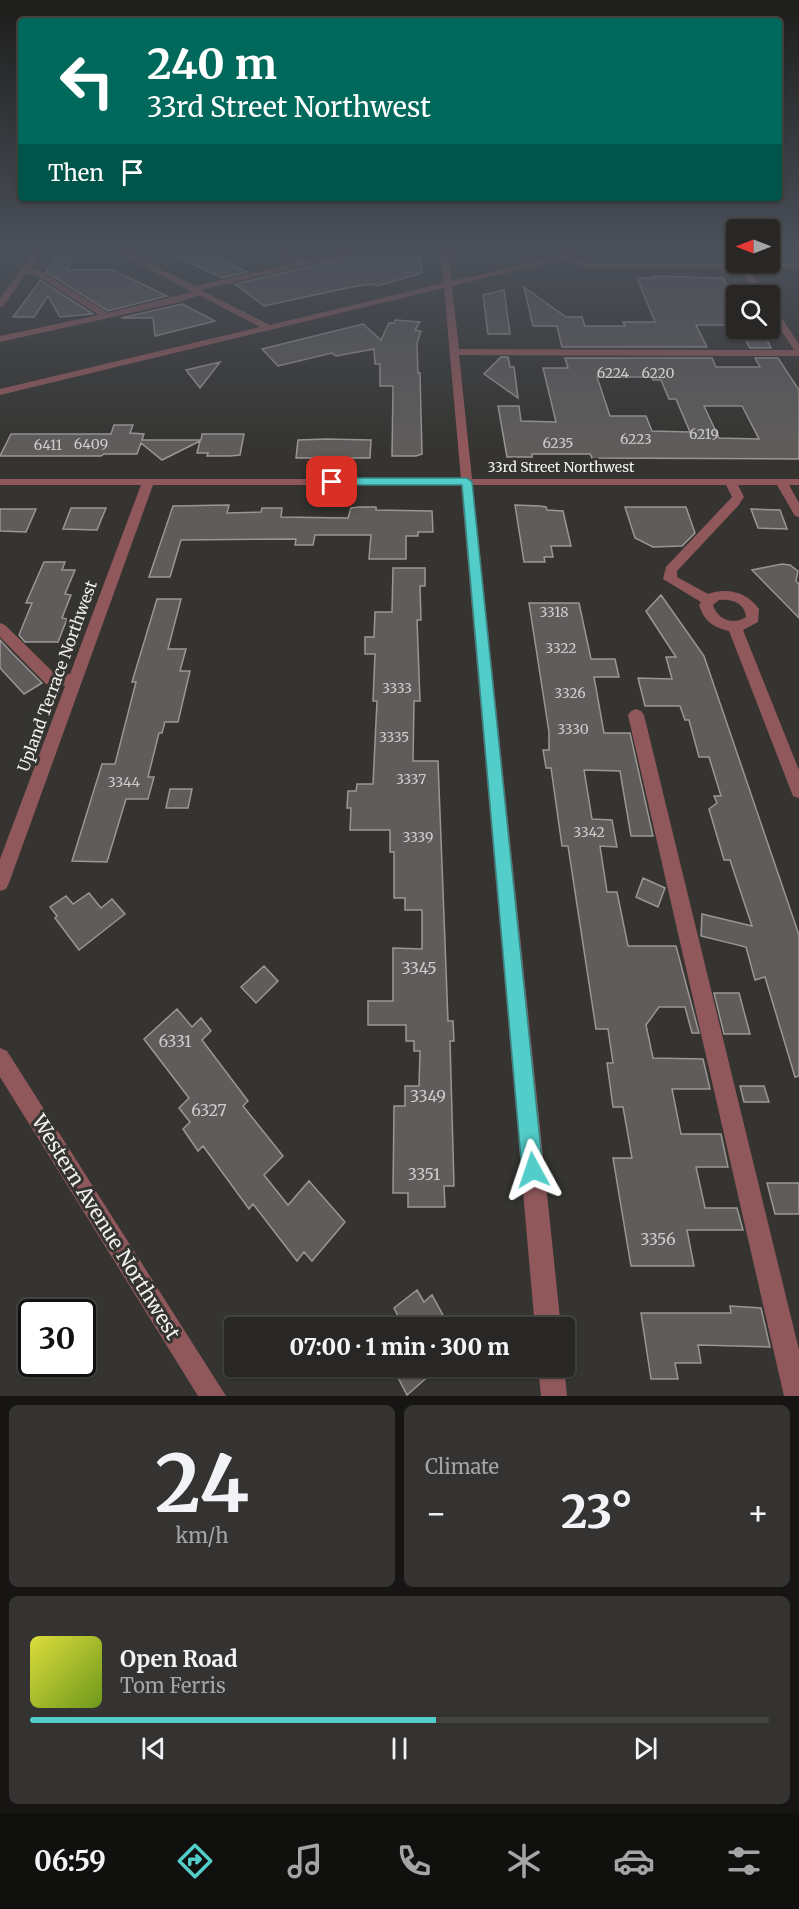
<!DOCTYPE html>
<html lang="en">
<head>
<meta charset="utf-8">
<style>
	body { margin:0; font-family:Merriweather,serif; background:#343332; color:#f1f3f6; height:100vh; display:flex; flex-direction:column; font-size:22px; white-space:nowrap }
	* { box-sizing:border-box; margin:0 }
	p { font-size:20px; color:#a5a5a7 }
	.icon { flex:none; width:33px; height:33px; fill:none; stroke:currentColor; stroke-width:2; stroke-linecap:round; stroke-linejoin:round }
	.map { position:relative; height:1396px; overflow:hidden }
	.details { display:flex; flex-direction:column; gap:9px; padding:9px; background:#161514; flex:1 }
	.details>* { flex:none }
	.banner { position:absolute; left:18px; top:18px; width:764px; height:183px; border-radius:6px; box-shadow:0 2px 4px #0004,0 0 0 2px #444442; background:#00695c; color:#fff; overflow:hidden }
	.needle { width:39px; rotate:270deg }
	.tools { position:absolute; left:726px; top:219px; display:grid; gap:12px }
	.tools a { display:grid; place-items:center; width:54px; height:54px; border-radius:6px; background:#282725; box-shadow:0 2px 4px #0004,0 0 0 2px #444442; font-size:30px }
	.speed { position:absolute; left:18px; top:1299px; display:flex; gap:12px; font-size:30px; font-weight:700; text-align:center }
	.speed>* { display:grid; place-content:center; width:78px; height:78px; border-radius:50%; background:#282725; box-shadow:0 2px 4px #0004,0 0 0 2px #444442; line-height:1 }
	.speed .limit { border:3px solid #111; border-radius:9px; background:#fff; color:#111 }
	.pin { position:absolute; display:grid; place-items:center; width:51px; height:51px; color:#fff; margin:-26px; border-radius:12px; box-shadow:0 3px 9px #0006 }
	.me { position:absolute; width:66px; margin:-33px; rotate:355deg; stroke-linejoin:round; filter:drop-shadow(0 0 4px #0008) }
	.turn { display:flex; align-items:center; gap:21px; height:126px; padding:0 30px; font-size:27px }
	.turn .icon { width:78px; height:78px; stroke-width:2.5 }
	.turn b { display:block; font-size:42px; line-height:51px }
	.then { display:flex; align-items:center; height:57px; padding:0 30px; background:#0003; gap:12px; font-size:22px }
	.big { font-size:45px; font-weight:800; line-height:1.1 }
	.details .card { flex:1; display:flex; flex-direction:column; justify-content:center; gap:9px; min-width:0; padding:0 21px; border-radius:9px; background:#343332 }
	.details .dial { align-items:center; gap:0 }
	.dial b { font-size:78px; line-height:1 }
	.song { display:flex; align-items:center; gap:18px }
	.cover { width:72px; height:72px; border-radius:9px; background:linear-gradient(135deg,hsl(60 70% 55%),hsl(80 70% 35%)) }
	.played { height:6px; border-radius:3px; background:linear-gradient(90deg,#53cdc9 55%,#444442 55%) }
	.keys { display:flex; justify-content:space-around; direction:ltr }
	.heat { display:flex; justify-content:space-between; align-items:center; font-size:33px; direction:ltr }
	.details .tiles { flex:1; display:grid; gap:9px; grid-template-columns:1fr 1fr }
	.card:last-child { grid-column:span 2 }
	.trip { position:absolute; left:224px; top:1317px; width:351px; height:60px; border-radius:6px; background:#282725; box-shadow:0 2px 4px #0004,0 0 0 2px #444442; font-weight:800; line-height:60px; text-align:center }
	.dock { display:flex; height:96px; justify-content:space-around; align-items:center; background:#10100f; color:#a5a5a7 }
	.dock .icon { width:42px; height:42px }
	.dock .active { color:#53cdc9 }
	.dock b { font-size:27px; color:#f1f3f6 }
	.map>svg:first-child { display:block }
	.building { fill:#5f5c5b; stroke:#9a9695; stroke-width:1.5; fill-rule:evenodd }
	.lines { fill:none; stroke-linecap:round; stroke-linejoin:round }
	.minor { fill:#91585b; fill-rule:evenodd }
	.route { fill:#53cdc9; stroke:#368583; stroke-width:1.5 }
	.labels { text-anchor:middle; stroke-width:6; stroke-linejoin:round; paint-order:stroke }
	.number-label { font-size:14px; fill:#cdcccb }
	.far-street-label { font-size:14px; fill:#f2f1f0; stroke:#353431 }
	.street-label { font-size:16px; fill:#f2f1f0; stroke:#353431 }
	.near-number-label { font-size:16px; fill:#cdcccb }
	.near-street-label { font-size:20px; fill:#f2f1f0; stroke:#353431 }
</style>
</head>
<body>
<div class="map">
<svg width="799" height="1396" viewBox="0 0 799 1396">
	<rect width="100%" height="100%" fill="#353431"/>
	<!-- building -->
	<path class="building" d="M60 253 73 260 66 270H113L167 296 108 311 46 272Z
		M170 253H207L247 272 222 278Z
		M360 253H405L420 259 422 273 377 286 372 284 347 288 264 306 235 284 359 255Z
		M653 276 723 278 736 302V325H696L707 347H562L557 326H533L524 287 566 317H582L585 326H625L623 322H655L637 278H655Z
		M40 281V280L93 314 60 317 48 296 34 317H13Z
		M504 290 510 334H488L483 295Z
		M182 304 215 321 155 336 153 318H121Z
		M395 320 420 322 415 330 421 331 417 343 418 373H420L422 454 416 456H392L393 386H380V364H375L374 349 336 356 332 353 278 366 262 349 363 324 381 340 389 323H394Z
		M741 332H763L771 348H750Z
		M501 357H508L510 367H514L518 398 484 374Z
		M565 358H712L716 367H760L755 358H778L799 390V459L592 458 590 454H532V457H507L498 406H519L521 421 556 422 543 368H568ZM597 377H652L653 380H661L669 399H676L690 432 652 431 646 416H610ZM704 406H742L759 439 719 438Z
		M220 362 200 388 186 370Z
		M114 425H133L130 433 144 434 142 440H201L202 434H244L240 455 230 456H207L208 453H197L200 441 162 460 141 443 137 454H104L101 456H0L11 434H111Z
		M326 439 371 440 370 458H296L298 440Z
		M229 505 227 513 261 512 262 508H282L281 517 348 518 351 508 359 507H376V510L432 511 433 532H418V536H406V559H369L371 535H315L313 545H295L296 539 181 540 170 577H149L173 506Z
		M515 505 540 506 546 507 547 510 563 511 571 546H551L553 557H544L545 562H524Z
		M625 507H686L695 533 682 546 653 547 635 538Z
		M71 508H106L97 530 63 529Z
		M0 509H36L26 532 0 531Z
		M751 509 780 510 787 529 758 528Z
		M44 562H65L62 570H75L65 594 71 595 62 618 67 619 58 642H25L19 635 32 603H26Z
		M782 564 790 565 798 571 796 581 799 584V618L752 570Z
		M393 568H425V586H420L421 620H417L420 701H414L413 761H438L448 1021H453L454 1041H450L454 1186H444L445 1207H408V1193H393L394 1106H405V1086H419L420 1051H414V1041H406V1025H368V1001H393V948L422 949V910H405V898H394V852H390V830H350L351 808H347L348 791H356L357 784H373L377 701H373L375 654H365V637H374L375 612H392Z
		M661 595 704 656 799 935V1076L795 1077 765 977 755 980 746 947 701 936 702 914 752 926 730 860H724L709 809 717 803 714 796H721L709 757H699L689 720H685L680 706H645L638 678 672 679 666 657H676L646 611Z
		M157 599H181L168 649H186L180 671H190L178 722H165L162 733H159L148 777H154L148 799H126L107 862 72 861 102 764H115L136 682H132Z
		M529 603H579L591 659H615L619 677H594L604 733H630L653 836H631L620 771 584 770 592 819 612 820 617 847 600 846 607 892H617L628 946H676L699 1033H692L685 1007H659L646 1025 653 1058 703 1059 710 1089H672L681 1134H721L728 1167H696L705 1208H737L743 1230H687L694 1266H631L613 1158H632L623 1107H613L607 1063H613L608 1029H596L568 846H562L551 768H546L543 750H549V732Z
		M0 640 12 653 42 683 24 694 0 668Z
		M170 789H192L188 808H166Z
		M643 878 665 888 658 907 636 897Z
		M89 893 101 908 112 899 125 914 79 950 55 918 57 916 50 907 66 896 73 904Z
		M264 966 278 981 256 1003 241 987Z
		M714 993H739L750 1034H724Z
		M177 1009 192 1027 201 1018 211 1031 202 1040 248 1101 243 1106 283 1156 264 1175 288 1205 309 1181 345 1222 312 1261 304 1252 297 1261 253 1204 249 1209 203 1146 198 1151 183 1129 190 1122 179 1108 189 1098 144 1039Z
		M740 1086H764L769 1102H744Z
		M767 1183H799V1214H775Z
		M417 1290 424 1302 432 1295 450 1328H404L394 1308Z
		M730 1306 761 1308 770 1347 698 1345 701 1363H675L678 1379H651L641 1313H731Z
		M392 1366H440L407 1395Z"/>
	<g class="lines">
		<!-- minor -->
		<path class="minor" d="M34 253H42L30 270H39L108 313 192 292 119 253H128L195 286 296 263 277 253C288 253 295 259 305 261 317 262 342 253 358 253L201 290 270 325 444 283 441 253H449L452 281 573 253H585L573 257 588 264H799V268H748L766 296H757L740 268H587L564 259 452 286 459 349 794 350 770 313V304L773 305 799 344V356L459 355 472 479H799V485H789L799 503V517L795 516 777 485H738L744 497 738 506 677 571V577L708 594C727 587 747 592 759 609L758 622 743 630 799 770V798L793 796 791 791 729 631C713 627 704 621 699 605L701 602 663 579 666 567 732 497 726 485H473L561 1328H535L461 485H153L9 883 6 889 0 891V859L65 686 46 684 0 637V623L5 625 55 674H70L141 485H0V479H461L444 288 0 395V389L260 327 199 295 181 302 0 342V336L99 315 34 274H26L3 306 0 307V298ZM719 600C732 599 745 603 746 617 733 626 717 619 713 605Z
			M636 709 641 711 644 715 799 1350V1396H784L628 715 631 711Z
			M0 1048 7 1051 226 1396H198L0 1077Z
			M538 1366H564L567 1396H541Z"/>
	</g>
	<!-- sky -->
	<linearGradient id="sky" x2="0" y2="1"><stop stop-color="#1d1d1b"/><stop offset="0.56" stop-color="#4b505a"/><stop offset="1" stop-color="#4b505a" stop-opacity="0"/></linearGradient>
	<rect width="799" height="448" fill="url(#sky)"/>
	<!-- route -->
	<path class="route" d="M467 478 472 482 543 1170 540 1177 533 1180 525 1177 522 1170 462 485H332L327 482 332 478Z"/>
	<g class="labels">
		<!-- number labels -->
		<g class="number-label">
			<text x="613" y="378">6224</text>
			<text x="658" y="378">6220</text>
			<text x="704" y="439">6219</text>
			<text x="636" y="444">6223</text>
			<text x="558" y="448">6235</text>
			<text x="91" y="449">6409</text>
			<text x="48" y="450">6411</text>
			<text x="554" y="617">3318</text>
			<text x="561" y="653">3322</text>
			<text x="397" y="693">3333</text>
			<text x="570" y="698">3326</text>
			<text x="573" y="734">3330</text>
			<text x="394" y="742">3335</text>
			<text x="411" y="784">3337</text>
			<text x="124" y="787">3344</text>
			<text x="589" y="837">3342</text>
			<text x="418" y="842">3339</text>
		</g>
		<!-- far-street labels -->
		<g class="far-street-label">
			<text x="561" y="472">33rd Street Northwest</text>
		</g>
		<!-- street labels -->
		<g class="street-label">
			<text transform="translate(57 676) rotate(-70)" y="6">Upland Terrace Northwest</text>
		</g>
		<!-- near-number labels -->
		<g class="near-number-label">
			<text x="419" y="974">3345</text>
			<text x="175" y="1047">6331</text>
			<text x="428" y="1102">3349</text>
			<text x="209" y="1116">6327</text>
			<text x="424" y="1180">3351</text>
			<text x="658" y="1245">3356</text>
		</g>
		<!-- near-street labels -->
		<g class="near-street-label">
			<text transform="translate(106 1227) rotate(58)" y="7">Western Avenue Northwest</text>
		</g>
	</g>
</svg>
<div class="tools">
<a><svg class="needle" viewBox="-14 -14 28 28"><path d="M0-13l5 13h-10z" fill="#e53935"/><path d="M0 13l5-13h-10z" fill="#a5a5a7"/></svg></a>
<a><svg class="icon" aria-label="search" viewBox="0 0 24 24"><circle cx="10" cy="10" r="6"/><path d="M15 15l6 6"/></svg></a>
</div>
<div class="speed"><div class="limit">30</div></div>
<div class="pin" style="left:332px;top:482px;background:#d93025"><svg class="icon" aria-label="arrive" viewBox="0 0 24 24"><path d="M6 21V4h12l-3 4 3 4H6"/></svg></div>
<svg class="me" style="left:533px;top:1170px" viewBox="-20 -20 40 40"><path d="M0-17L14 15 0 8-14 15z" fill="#53cdc9" stroke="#fff" stroke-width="4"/></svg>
<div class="trip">07:00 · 1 min · 300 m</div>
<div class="banner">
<div class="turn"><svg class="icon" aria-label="left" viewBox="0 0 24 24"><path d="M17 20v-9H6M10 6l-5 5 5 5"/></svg><div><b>240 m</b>33rd Street Northwest</div></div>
<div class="then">Then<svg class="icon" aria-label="arrive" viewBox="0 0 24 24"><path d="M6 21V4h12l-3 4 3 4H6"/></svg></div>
</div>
</div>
<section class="details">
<div class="tiles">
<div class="card dial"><b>24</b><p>km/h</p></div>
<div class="card"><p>Climate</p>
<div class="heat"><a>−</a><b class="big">23°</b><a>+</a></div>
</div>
<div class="card">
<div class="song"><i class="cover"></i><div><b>Open Road</b><p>Tom Ferris</p></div></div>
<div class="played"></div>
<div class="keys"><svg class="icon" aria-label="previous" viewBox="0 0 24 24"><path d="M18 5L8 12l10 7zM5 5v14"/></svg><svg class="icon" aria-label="pause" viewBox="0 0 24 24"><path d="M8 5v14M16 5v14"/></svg><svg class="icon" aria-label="next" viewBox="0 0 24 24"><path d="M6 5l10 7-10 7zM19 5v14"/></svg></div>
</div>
</div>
</section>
<nav class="dock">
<b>06:59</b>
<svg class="icon active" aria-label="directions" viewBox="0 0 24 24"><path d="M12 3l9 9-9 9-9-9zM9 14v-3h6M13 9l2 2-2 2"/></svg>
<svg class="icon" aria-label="music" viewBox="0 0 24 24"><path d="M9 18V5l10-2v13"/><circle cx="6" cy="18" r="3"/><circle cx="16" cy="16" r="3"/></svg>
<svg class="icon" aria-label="phone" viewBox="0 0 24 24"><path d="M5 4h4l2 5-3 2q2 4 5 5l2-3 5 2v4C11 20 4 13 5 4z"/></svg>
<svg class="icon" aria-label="climate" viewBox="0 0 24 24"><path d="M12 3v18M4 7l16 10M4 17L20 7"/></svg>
<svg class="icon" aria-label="car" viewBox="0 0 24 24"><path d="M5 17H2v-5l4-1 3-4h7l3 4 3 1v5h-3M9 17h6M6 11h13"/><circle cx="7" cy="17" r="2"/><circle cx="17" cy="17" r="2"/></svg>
<svg class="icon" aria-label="filters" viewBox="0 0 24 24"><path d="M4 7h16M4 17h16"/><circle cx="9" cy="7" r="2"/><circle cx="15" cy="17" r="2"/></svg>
</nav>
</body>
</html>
